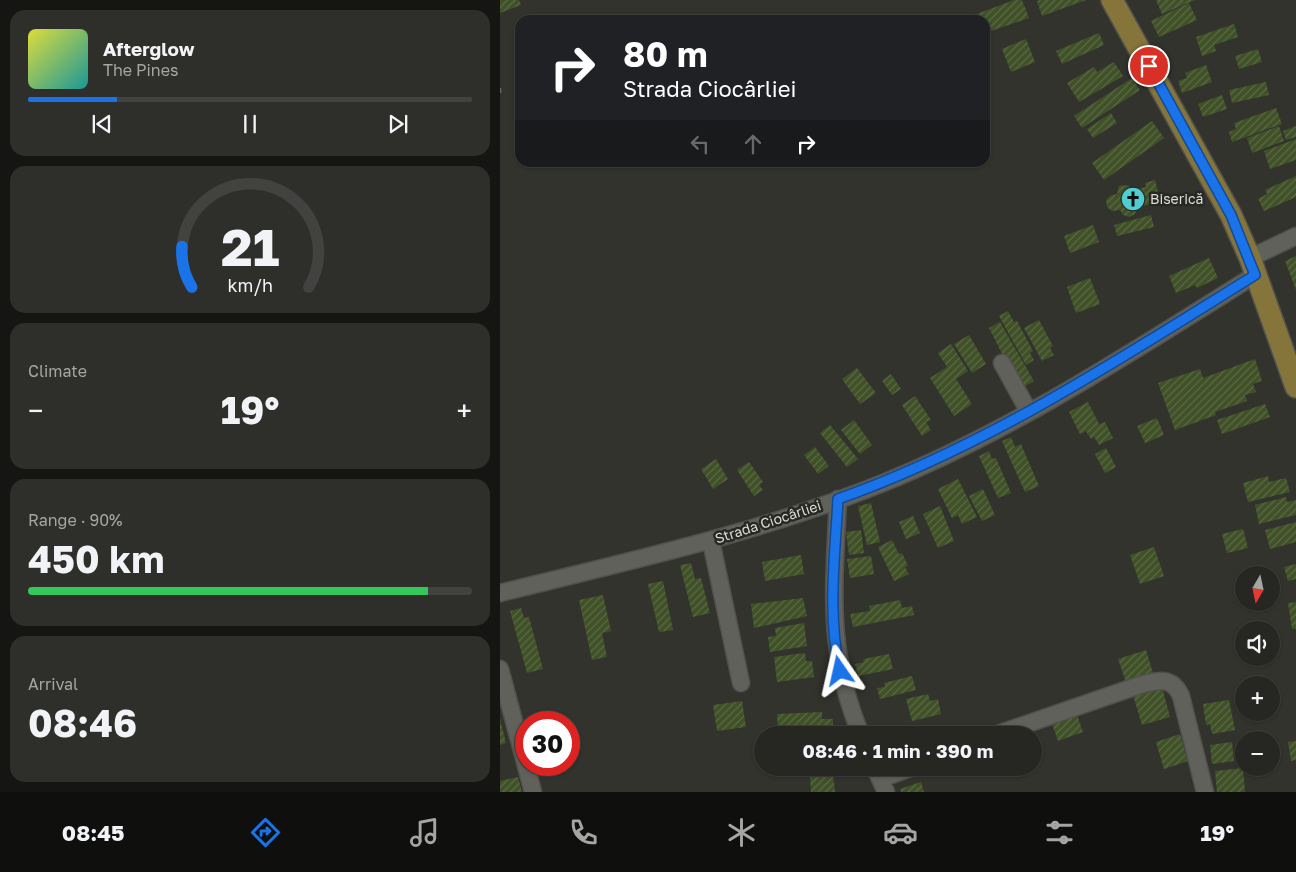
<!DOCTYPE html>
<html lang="en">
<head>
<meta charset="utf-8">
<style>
	body { margin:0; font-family:"Golos Text",sans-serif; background:#2e2e2a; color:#f1f3f6; height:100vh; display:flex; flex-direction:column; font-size:19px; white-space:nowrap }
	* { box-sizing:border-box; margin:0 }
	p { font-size:16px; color:#a4a5a5 }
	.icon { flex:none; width:28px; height:28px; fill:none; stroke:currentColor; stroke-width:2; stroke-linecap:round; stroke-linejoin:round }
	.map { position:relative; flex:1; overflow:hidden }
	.drawer { display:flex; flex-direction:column; gap:10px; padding:10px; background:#151513; width:500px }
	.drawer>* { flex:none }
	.hud { position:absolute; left:15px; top:15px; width:475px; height:152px; border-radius:15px; box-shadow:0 1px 4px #0004,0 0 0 1px #424340; background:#202124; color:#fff; overflow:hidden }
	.needle { width:32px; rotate:189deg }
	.fabs { position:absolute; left:735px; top:566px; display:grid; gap:10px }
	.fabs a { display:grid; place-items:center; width:45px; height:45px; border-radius:50%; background:#262622; box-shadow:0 1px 4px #0004,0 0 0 1px #424340; font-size:25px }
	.speed { position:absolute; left:15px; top:711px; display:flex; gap:10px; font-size:25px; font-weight:700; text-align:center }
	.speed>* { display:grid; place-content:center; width:65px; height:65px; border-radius:50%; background:#262622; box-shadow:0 1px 4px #0004,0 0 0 1px #424340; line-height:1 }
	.speed .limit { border:8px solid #d22; background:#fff; color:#111 }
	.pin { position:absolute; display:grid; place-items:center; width:42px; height:42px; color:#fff; margin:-21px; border:2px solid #fff; border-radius:50%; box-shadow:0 1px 5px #0007 }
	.me { position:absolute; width:55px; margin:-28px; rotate:349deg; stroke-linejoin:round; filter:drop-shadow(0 0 4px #0008) }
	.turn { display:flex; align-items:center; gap:18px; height:105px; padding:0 25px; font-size:22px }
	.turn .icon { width:65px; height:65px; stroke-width:2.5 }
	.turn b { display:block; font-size:35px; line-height:42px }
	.lanes { display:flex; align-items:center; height:48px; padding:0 25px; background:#0003; justify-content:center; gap:25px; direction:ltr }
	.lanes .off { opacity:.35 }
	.big { font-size:38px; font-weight:700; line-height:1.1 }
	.drawer .tile { flex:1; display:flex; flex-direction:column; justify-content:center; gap:8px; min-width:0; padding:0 18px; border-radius:15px; background:#2e2e2a }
	.drawer .dial { align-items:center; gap:0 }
	.dial svg { height:130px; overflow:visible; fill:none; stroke:#424340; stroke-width:7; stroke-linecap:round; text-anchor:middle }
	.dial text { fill:#f1f3f6; stroke:none }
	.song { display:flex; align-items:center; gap:15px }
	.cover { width:60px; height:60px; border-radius:8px; background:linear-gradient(135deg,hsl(60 70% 55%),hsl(180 70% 35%)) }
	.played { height:5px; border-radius:2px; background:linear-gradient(90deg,#1a73e8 20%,#424340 20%) }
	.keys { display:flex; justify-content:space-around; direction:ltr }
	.heat { display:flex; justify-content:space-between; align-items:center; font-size:28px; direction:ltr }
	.charge { height:8px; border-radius:4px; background:linear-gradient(90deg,#34c759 90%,#424340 0) }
	.trip { position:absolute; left:254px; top:726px; width:288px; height:50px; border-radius:25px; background:#262622; box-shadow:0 1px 4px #0004,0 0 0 1px #424340; font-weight:700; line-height:50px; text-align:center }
	.tab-bar { display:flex; height:80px; justify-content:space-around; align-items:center; background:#0f0f0e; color:#a4a5a5 }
	.tab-bar .icon { width:35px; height:35px }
	.tab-bar .selected { color:#1a73e8 }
	.tab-bar b { font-size:22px; color:#f1f3f6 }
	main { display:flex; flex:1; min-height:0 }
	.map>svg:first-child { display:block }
	.building { fill:url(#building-hatch) }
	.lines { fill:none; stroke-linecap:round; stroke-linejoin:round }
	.minor-casing { stroke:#50504c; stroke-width:19 }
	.major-casing { stroke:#50504c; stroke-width:24 }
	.path { stroke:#676863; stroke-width:2.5; stroke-dasharray:5 2.5; stroke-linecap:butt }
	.minor { stroke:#61615c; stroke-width:16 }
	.major { stroke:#86753a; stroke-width:21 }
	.route-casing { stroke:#114b97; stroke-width:12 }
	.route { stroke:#1a73e8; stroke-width:9 }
	.labels { text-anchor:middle; stroke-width:5; stroke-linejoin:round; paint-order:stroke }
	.poi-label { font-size:14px; fill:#dbdbd7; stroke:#282924; text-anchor:start }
	.street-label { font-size:14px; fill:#dbdbd7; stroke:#282924 }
</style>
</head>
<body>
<main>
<section class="drawer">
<div class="tile">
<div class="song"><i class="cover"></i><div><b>Afterglow</b><p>The Pines</p></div></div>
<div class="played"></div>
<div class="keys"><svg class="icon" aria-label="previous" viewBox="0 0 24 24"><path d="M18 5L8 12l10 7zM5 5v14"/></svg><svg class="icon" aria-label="pause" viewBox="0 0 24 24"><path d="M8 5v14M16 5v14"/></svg><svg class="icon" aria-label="next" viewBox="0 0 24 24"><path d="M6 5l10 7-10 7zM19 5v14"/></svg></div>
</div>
<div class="tile dial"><svg viewBox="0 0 100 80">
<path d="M14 69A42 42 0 1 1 86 69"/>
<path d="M14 69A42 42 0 0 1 8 44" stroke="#1a73e8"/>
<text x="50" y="56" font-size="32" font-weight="700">21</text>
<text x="50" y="72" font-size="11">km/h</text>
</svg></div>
<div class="tile"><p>Climate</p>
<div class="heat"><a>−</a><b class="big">19°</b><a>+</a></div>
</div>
<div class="tile"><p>Range · 90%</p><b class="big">450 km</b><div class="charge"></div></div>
<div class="tile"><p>Arrival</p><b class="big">08:46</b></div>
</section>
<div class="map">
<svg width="796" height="792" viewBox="0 0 796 792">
	<defs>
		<pattern id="building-hatch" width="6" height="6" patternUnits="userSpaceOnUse" patternTransform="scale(1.25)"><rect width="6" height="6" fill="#405128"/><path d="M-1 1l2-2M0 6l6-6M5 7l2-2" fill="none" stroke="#5b6946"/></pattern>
	</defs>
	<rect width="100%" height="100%" fill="#32332d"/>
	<!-- building -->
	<path class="building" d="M0 0H19L21 5 0 13Z
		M514 0H522L529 18 485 33V20H461Z
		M540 0H586L542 16 537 1Z
		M656 0H695L662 14Z
		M689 3 697 20 659 37 651 21Z
		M734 24 738 37 714 45 716 51 702 56 696 37Z
		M599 33 604 45 562 64 556 51Z
		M526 39 535 62 511 72 502 49Z
		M758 49 762 62 739 69 735 56Z
		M614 62 623 76 579 102 567 83 594 67 597 72Z
		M706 65 712 82 682 93 678 81 687 78 685 73Z
		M632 78 640 90 582 128 574 116Z
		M766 82 769 95 732 103 729 90Z
		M722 95 727 109 703 117 698 104Z
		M776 108 782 124 732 142 729 132 736 129 734 123Z
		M611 113 617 123 593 138 587 129Z
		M652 121 664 138 604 180 592 163Z
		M779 126 784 141 752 153 747 138Z
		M796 126V137L786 140 783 131Z
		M796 139V160L770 169 764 151Z
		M796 176V197L764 211 758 199 767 194 765 190Z
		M655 180 661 205 651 207 650 204 637 208 635 214 629 217 623 215 620 210 612 211 607 207 606 200 610 196 617 194 619 186 628 185 632 190 646 187 645 183Z
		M651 215 654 227 617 236 614 225Z
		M593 225 599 242 570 253 564 236Z
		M796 256V290L785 261Z
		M709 258 718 278 697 288 695 285 676 293 669 276Z
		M590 278 600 304 576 313 567 287Z
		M508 311 514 322 517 321 533 351 530 353 534 360 526 365 499 316Z
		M539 320 553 346 550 348 554 355 542 361 524 328Z
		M500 322 534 381 520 389 489 328Z
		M469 335 486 364 472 373 454 344Z
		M451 344 468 371 456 379 472 404 454 416 430 378 447 367 438 353Z
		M755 359 762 381 753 384 756 392 745 395 747 401 715 412 716 415 675 430 658 383 700 369 703 378Z
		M357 368 376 393 360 404 342 379Z
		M391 374 401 389 392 395 382 381Z
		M415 396 431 420 426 422 431 430 422 436 402 405Z
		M588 402 599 424 605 422 613 438 599 445 594 437 591 439 586 431 580 434 569 412Z
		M765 404 770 417 722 434 717 420Z
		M657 418 664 435 645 443 637 426Z
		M354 420 372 445 360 454 341 430Z
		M330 425 358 459 347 467 320 433Z
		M511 437 515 447 521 444 539 486 525 492 502 441Z
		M315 447 329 466 318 474 304 455Z
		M606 448 616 467 605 473 595 454Z
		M489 451 492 459 496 458 511 493 498 498 479 456Z
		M216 459 228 479 213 489 201 469Z
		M249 462 263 482 259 485 263 490 254 496 237 470Z
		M768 476 769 482 786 478 790 492 748 502 743 483Z
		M458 479 477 517 462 524 458 515 452 518 438 489Z
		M483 489 495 515 482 521 469 496Z
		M786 497 787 502 796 500V515L759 524 755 505Z
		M371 503 380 542 367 545 358 506Z
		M440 506 454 541 438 548 423 514Z
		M413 516 420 533 406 539 399 522Z
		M796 522V542L770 549 765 530Z
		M743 529 748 548 727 553 722 534Z
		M361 530 364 553 349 555 346 532Z
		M392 540 399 554 402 553 408 566 405 567 409 574 394 581 378 547Z
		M654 547 664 576 640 584 630 555Z
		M301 555 304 574 265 581 262 562Z
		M371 556 374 574 350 578 347 559Z
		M191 563 195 579 201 578 210 613 193 617 180 565Z
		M796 564V579L788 581 784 567Z
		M163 581 173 630 159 632 148 584Z
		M103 595 111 631 102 633 107 657 92 660 79 600Z
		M303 598 307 616 254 628 251 604Z
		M400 600 402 608 412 606 414 615 353 627 350 614 370 611 369 606Z
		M796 602V629H792L788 603Z
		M21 608 24 618 29 617 43 669 27 673 10 611Z
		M304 623 307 646 270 652 268 637 276 636 275 628Z
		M646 650 653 673 626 682 618 659Z
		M305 653 306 661H312L314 677 277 682 274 657Z
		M389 654 393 669 358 676 355 664 364 662 363 659Z
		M412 676 416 690 380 699 377 688 385 687 384 683Z
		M662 687 670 717 642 725 633 695Z
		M428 694 430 701 438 699 441 714 412 721 406 699Z
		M729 700 735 730 712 734 710 724 706 725 703 704Z
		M242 701 246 727 217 731 213 705Z
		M322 712V719H333V730L278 733 277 714Z
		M576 712 583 732 558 741 551 721Z
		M0 719 6 743 0 745Z
		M680 734 688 761 664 769 656 742Z
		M796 741V760L791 761 788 742Z
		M732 742 734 761 712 764 710 745Z
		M266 768H302L301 774 266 772Z
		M460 768H491L463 777Z
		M743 768 745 792H717L715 771Z
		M333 774 335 792H311L310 777Z
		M18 777 22 792H0V781Z
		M421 782 424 792H401L400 789Z"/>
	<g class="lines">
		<!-- minor casing -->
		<g class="minor-casing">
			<path id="minor" d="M750 258 796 236
				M502 363 529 412
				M338 499C334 587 326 651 361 735
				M211 541 241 683
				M0 593C129 561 259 533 383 483 514 430 635 350 755 275
				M0 669 33 792
				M495 735 640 685C658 680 672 676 681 696L705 792
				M375 768 386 792
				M380 779 410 768"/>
		</g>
		<!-- major casing -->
		<g class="major-casing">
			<path id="major" d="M612 0 731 215 750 258 796 387"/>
		</g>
		<!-- path -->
		<path class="path" d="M0 88V94"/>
		<!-- minor -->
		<use href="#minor" class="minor"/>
		<!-- major -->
		<use href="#major" class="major"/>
	</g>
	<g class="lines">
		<!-- route casing -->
		<g class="route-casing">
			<path id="route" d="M340 671C327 615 335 556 338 499 488 446 621 358 755 275L731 215 649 66"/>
		</g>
		<!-- route -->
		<use href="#route" class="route"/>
	</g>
	<!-- icons -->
	<defs>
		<g id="church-disc" transform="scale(1.25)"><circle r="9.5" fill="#51ccd2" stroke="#282924"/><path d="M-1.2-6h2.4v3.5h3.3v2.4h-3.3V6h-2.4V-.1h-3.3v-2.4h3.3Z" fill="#111"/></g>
	</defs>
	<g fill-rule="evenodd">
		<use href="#church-disc" x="633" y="199"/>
	</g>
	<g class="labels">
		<!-- poi labels -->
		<g class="poi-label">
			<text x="650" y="204">Biserică</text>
		</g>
		<!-- street labels -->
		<g class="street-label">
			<text transform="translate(268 522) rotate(-18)" y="5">Strada Ciocârliei</text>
		</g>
	</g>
</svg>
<div class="fabs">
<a><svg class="needle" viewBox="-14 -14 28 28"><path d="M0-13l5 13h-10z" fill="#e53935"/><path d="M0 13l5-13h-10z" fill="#a4a5a5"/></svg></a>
<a><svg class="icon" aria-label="sound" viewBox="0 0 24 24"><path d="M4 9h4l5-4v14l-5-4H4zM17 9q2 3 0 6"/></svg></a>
<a>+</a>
<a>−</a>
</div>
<div class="speed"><div class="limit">30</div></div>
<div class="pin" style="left:649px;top:66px;background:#d93025"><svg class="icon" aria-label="arrive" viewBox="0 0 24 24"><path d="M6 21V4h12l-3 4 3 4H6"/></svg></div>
<svg class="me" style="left:340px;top:671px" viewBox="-20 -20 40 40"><path d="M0-17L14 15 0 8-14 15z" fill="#1a73e8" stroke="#fff" stroke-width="4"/></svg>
<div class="trip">08:46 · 1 min · 390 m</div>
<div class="hud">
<div class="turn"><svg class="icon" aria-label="right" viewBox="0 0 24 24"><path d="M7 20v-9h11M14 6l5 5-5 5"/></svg><div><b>80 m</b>Strada Ciocârliei</div></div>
<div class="lanes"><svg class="icon off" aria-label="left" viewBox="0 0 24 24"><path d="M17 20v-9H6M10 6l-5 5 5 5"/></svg><svg class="icon off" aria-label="ahead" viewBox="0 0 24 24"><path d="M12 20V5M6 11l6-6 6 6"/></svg><svg class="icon" aria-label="right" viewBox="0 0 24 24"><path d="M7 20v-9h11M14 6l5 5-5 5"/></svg></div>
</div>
</div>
</main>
<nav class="tab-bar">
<b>08:45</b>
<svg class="icon selected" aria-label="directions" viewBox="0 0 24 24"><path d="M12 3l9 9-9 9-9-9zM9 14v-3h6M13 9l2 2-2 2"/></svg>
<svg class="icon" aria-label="music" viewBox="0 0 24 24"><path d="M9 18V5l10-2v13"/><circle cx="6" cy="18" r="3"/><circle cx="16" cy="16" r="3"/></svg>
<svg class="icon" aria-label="phone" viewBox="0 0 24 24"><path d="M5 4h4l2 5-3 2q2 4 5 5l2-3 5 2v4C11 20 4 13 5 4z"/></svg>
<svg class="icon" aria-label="climate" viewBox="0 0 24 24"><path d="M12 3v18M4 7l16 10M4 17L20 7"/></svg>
<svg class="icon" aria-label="car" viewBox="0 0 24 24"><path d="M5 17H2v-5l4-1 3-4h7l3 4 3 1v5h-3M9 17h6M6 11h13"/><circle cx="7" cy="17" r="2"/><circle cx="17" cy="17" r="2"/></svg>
<svg class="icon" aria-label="filters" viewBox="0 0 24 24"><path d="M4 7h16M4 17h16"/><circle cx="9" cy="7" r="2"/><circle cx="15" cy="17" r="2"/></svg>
<b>19°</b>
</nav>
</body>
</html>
